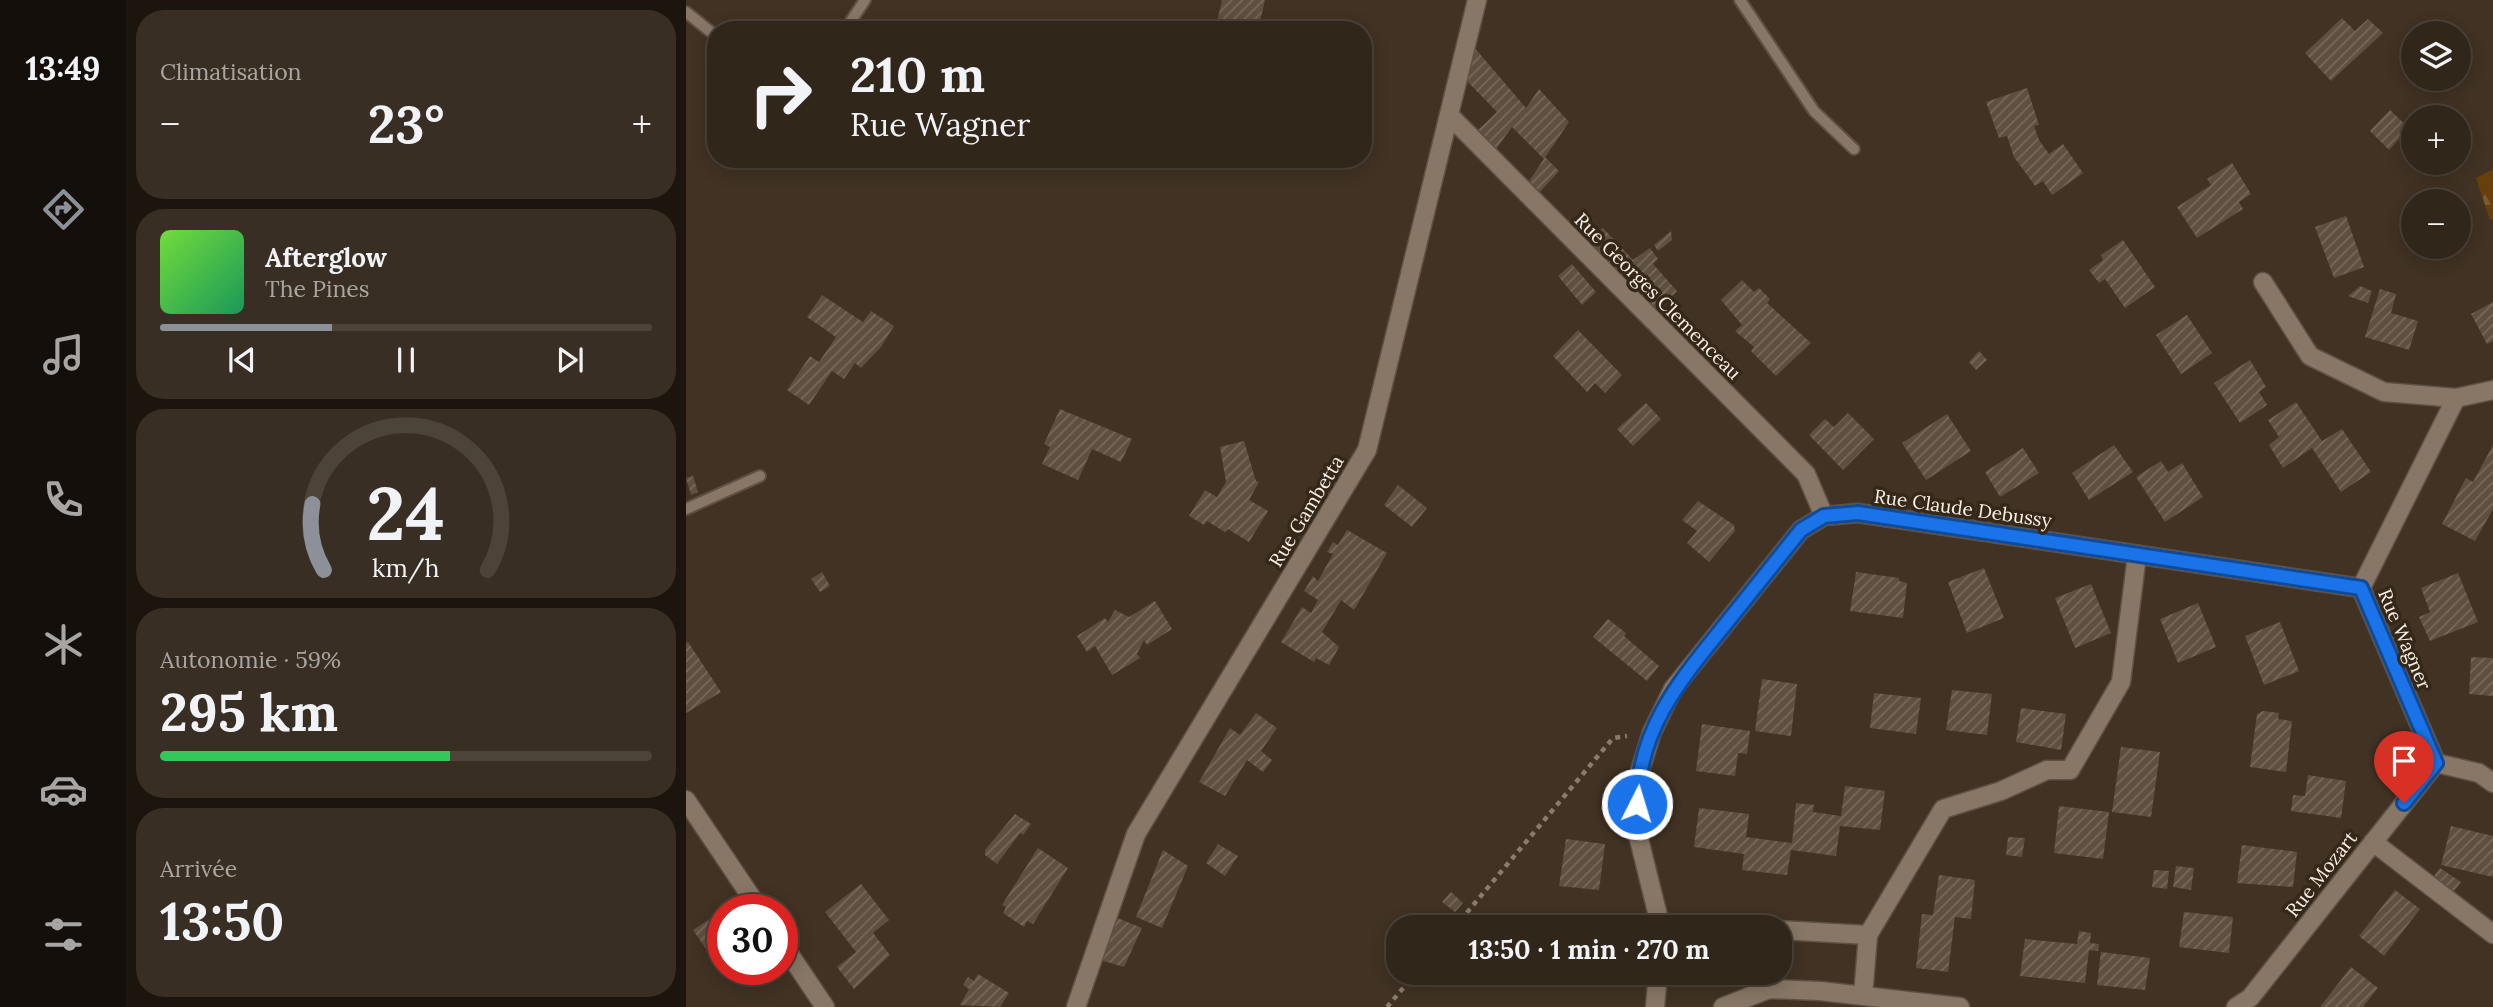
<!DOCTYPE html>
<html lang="fr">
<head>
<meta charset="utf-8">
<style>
	body { margin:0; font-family:Lora,serif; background:#392e23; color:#f1f3f6; height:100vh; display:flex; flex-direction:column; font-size:26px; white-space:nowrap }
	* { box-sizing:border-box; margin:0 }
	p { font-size:23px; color:#a8a5a2 }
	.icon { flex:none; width:38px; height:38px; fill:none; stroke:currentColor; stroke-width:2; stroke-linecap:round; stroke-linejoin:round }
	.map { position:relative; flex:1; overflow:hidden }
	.details { display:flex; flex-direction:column; gap:10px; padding:10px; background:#1b150e; width:560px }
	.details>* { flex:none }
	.top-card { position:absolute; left:21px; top:21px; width:665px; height:147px; border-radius:28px; box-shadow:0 4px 18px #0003,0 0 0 2px #4c4339; background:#31261a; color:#f1f3f6; overflow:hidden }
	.fabs { position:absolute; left:1715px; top:21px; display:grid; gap:14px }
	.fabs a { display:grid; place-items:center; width:70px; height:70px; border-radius:50%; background:#31261a; box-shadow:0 4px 18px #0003,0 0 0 2px #4c4339; font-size:35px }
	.speed { position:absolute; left:21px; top:894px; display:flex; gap:14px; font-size:35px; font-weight:700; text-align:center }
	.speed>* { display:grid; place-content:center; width:91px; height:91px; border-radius:50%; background:#31261a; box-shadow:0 4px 18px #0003,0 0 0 2px #4c4339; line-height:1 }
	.speed .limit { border:10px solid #d22; background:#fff; color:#111 }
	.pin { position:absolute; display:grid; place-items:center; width:60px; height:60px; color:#fff; margin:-72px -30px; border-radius:50% 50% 50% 0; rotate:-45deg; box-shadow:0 0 7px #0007 }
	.pin .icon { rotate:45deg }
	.me { position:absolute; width:77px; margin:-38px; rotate:5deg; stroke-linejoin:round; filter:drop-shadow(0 0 5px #0008) }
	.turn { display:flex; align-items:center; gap:24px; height:147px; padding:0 28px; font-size:32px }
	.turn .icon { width:91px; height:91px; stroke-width:2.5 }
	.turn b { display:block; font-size:49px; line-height:60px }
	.big { font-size:52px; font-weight:700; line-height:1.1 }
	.details .card { flex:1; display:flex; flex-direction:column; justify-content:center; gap:10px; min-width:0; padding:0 24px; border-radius:28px; background:#392e23 }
	.details .dial { align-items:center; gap:0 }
	.dial svg { height:182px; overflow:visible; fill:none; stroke:#4c4339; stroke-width:7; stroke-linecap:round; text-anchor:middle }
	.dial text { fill:#f1f3f6; stroke:none }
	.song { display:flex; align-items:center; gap:21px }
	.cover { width:84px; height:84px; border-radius:10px; background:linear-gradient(135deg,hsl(100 70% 55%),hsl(150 70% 35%)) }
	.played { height:7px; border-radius:4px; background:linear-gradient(90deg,#8c9099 35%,#4c4339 35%) }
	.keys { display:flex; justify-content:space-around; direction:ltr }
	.heat { display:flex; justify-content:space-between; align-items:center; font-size:38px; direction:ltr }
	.charge { height:10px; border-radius:5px; background:linear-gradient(90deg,#34c759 59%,#4c4339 0) }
	.trip { position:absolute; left:700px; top:915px; width:406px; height:70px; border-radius:28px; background:#31261a; box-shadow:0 4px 18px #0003,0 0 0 2px #4c4339; font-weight:700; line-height:70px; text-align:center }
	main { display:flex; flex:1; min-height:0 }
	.tabs { display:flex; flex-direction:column; width:126px; justify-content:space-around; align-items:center; background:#140f0a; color:#a8a5a2 }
	.tabs .icon { width:49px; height:49px }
	.tabs .current { color:#8c9099 }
	.tabs b { font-size:32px; color:#f1f3f6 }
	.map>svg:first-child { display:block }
	.forest { fill:url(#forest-firs) }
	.building { fill:url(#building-hatch) }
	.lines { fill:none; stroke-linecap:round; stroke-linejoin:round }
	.lane-casing { stroke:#5e5144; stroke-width:14 }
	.street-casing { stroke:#5e5144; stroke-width:21 }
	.secondary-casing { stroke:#5e5144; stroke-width:21 }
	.path { stroke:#897c6f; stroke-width:4.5; stroke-dasharray:5 5; stroke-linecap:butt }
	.lane { stroke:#876; stroke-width:10 }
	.street { stroke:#876; stroke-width:18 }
	.secondary { stroke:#876; stroke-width:18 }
	.route-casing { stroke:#114b97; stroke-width:18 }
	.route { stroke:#1a73e8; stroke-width:12 }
	.labels { text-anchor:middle; stroke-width:7; stroke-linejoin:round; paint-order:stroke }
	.street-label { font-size:19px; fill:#faf0e7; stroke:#362819 }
</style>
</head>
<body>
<main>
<nav class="tabs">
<b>13:49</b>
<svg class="icon current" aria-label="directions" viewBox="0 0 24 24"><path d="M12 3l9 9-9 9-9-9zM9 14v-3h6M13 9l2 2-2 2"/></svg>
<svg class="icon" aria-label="music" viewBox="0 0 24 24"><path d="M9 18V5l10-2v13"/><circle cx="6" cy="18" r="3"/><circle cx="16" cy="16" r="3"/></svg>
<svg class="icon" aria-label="phone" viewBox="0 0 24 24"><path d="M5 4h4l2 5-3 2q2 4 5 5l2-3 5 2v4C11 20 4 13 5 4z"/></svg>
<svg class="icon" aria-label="climate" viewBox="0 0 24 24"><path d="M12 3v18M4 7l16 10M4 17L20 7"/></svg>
<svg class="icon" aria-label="car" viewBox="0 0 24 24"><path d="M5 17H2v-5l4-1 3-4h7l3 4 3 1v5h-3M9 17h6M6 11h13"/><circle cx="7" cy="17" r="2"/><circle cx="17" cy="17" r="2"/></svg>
<svg class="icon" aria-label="filters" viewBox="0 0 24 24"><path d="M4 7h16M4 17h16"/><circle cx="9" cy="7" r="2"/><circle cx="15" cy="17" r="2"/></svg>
</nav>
<section class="details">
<div class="card"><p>Climatisation</p>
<div class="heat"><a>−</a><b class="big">23°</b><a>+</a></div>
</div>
<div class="card">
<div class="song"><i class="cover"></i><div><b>Afterglow</b><p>The Pines</p></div></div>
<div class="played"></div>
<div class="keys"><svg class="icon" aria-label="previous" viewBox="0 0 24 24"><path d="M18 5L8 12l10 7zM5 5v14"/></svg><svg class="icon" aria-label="pause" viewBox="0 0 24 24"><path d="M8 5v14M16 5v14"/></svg><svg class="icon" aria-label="next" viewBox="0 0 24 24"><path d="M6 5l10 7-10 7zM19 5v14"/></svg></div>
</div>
<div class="card dial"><svg viewBox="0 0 100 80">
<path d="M14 69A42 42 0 1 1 86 69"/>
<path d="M14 69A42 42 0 0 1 9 40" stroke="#8c9099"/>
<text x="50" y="56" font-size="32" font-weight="700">24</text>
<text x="50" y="72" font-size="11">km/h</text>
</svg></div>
<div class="card"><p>Autonomie · 59%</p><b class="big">295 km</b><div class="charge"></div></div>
<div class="card"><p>Arrivée</p><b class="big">13:50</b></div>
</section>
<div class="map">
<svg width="1807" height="1007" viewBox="0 0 1807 1007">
	<defs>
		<pattern id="forest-firs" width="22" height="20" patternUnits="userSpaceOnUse" patternTransform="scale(1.75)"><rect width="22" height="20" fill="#683f0b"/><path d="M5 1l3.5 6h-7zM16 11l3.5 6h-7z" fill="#7e5b2f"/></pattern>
		<pattern id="building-hatch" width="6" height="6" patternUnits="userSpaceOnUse" patternTransform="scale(1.75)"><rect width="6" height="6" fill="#5f4f3f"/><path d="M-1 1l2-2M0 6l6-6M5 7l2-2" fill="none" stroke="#77695b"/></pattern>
	</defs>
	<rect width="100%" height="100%" fill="#413223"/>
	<!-- forest -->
	<path class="forest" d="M1807 169V219L1804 220 1790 178Z"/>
	<!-- building -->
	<path class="building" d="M536 0H579L572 30H529Z
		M1656 18 1669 31 1682 19 1697 33 1645 81 1619 53Z
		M787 46 840 108 853 89 883 122 858 159 826 127 810 149 791 131 811 112 779 79Z
		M1341 88 1353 125 1348 126 1353 140 1363 154 1377 144 1397 173 1366 195 1357 181 1349 186 1328 157 1321 136 1313 138 1300 102Z
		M1704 110 1723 128 1703 150 1684 131Z
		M859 157 873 171 853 193 842 183Z
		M1546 163 1565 194 1553 202 1557 209 1511 238 1491 207 1525 185 1521 179Z
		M1660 216 1678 267 1648 278 1629 227Z
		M917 228 947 260 964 248 972 259 967 264 991 291 970 312 902 242Z
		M985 231 986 240 972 251 968 245Z
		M1437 240 1469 287 1439 308 1419 279 1413 283 1403 270 1417 260 1415 255Z
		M886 264 910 292 896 305 872 276Z
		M1056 280 1068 292 1073 288 1084 299 1081 303 1125 343 1090 376 1065 351 1068 347 1049 331 1056 325 1035 300Z
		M1674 286 1686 291 1682 303 1662 296Z
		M1694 289 1710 294 1705 313 1732 321 1723 350 1679 337Z
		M136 295 177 322 185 311 208 326 195 347 175 368 169 363 158 379 146 371 123 405 101 390 124 356 133 362 150 337 121 317Z
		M1807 302V341L1801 344 1785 314Z
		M1501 315 1526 353 1495 374 1470 335Z
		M892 330 936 375 919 393 909 383 901 392 867 356Z
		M1293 351 1301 360 1290 370 1283 362Z
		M1564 360 1580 387 1573 392 1581 405 1554 423 1528 383Z
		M1610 402 1636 441 1656 429 1685 472 1655 492 1626 448 1597 468 1583 445 1593 437 1582 420Z
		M960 403 975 419 947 446 931 429Z
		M374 409 446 439 435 462 406 449 392 480 356 464 364 447 358 444Z
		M1162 413 1188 439 1157 470 1123 435 1139 419 1148 427Z
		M1261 414 1285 451 1240 480 1216 443Z
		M558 441 570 481 573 482 563 500 582 511 563 542 542 529 539 532 521 521 518 525 503 516 519 490 531 497 540 482 534 447Z
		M1428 445 1447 472 1403 500 1386 473Z
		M1807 445V509L1789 541 1756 524 1780 478 1787 482Z
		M1337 448 1353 473 1314 497 1299 472Z
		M1475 461 1482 472 1496 463 1517 497 1479 522 1450 477Z
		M7 476 12 492 5 495 0 478Z
		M712 485 741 508 726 527 698 505Z
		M1012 501 1048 525 1049 531 1023 562 1001 543 1011 531 996 520Z
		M661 530 701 553 668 610 655 600 636 632 653 647 643 665 630 658 628 662 595 642 616 607 625 613 632 600 618 591 627 576 632 581 647 554 641 552 647 542 652 545Z
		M1298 568 1318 618 1281 633 1262 582Z
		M136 572 144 586 134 592 125 579Z
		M1170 572 1213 578V581L1221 583 1217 618 1164 611Z
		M1772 573 1792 622 1744 641 1733 617 1744 612 1735 588Z
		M1405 584 1425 633 1389 648 1369 598Z
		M469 601 486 629 461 645 458 640 451 654 454 658 426 675 409 646 401 652 391 636 419 618 422 622 429 610 443 617Z
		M1512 603 1530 647 1492 663 1474 619Z
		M922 619 940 633 938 636 973 666 961 681 907 637Z
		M1594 622 1613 671 1578 685 1559 636Z
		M2 642 35 692 0 713V643Z
		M1785 657 1807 658V696L1783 694Z
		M1076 679 1111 684 1105 736 1069 731Z
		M1266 690 1306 694 1301 735 1260 730Z
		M1188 693 1235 698 1230 734 1184 728Z
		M1335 708 1380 714 1375 750 1330 742Z
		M1577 711 1593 713 1592 719 1606 721 1600 772 1564 767 1571 714Z
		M570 713 591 728 575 751 586 760 577 772 561 760 539 796 513 782 544 728 554 735Z
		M1016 724 1064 731 1061 754 1052 753 1049 776 1010 771Z
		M1435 747 1474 752 1465 817 1426 812Z
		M1622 775 1660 781 1655 818 1605 811 1607 795 1619 796Z
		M1159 786 1199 791 1194 830 1154 826 1150 856 1105 850 1101 875 1056 870 1058 854 1008 847 1013 808 1063 814 1060 837 1106 843 1110 803 1128 805 1127 812 1155 816Z
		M1373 806 1423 812 1417 859 1368 853Z
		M329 814 345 824 337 835 334 833 311 864 299 855V850Z
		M1765 826 1807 836V877L1755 865Z
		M1322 837 1339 838 1336 857 1320 855Z
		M880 839 919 844 913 890 873 886Z
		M532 844 552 856 539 876 520 863Z
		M1556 845 1611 852 1607 887 1551 883Z
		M352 848 382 868 347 924 341 921 338 927 317 913 320 907 316 905Z
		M477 850 502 866 476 928 450 917Z
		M1490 866 1508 868 1505 890 1487 887Z
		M1754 868 1775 882 1765 895 1745 880Z
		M1468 870 1483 871 1481 889 1466 887Z
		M1253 875 1289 880 1285 919 1269 917 1262 972 1230 968 1236 914 1247 915Z
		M175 884 203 920 187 933 204 955 168 989 151 967 170 952 139 912Z
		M1709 890 1734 909 1698 956 1673 936Z
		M765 892 777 903 769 912 756 902Z
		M37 910V953L27 959 7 930Z
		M1498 912 1547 917 1543 953 1493 947Z
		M429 917 456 928 438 967 414 960Z
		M1393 931 1405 933 1404 943 1413 944 1412 951 1403 950 1399 983 1334 976 1339 939 1391 944Z
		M1415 952 1464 958 1459 990 1411 985Z
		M1665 967 1692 988 1677 1007H1634Z
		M887 973H927L926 981 887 976Z
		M292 974 323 993 314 1007 274 1005 283 989 277 985 282 977 288 981Z"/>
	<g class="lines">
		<!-- lane casing -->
		<g class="lane-casing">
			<path id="lane" d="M1054 0 1128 111 1168 149
				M0 12 30 36
				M159 30 179 0
				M0 509 74 476"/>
		</g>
		<!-- street casing -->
		<g class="street-casing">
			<path id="street" d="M763 115 1120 474 1138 516
				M1577 282 1624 356 1698 392 1770 398
				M1807 390 1770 398 1675 588 1750 763 1793 773 1807 783
				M1687 842 1807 934
				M975 928 951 831 952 777 966 732 987 689 1115 530 1138 516 1172 513 1675 588
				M982 928 1013 925 1059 928
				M1094 930 1182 935 1177 996
				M1182 935 1257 809 1315 791 1361 770H1384L1435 682 1451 555
				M390 1007 450 834 681 450 791 0
				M969 1007 972 973
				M1037 1007 1083 989 1134 991 1274 1007
				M1550 1007 1564 998 1750 763"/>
		</g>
		<!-- secondary casing -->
		<g class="secondary-casing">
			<path id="secondary" d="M0 800 74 910
				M96 943 139 1007"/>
		</g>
		<!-- path -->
		<path class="path" d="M768 928 927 738 941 736
			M701 1007 730 973"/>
		<!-- lane -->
		<use href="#lane" class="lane"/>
		<!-- street -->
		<use href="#street" class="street"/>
		<!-- secondary -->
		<use href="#secondary" class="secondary"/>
	</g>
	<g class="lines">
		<!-- route casing -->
		<g class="route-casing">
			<path id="route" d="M951 804C953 728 993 682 1038 626 1064 594 1089 562 1115 530L1138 516 1172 513 1675 588 1750 763 1718 803"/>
		</g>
		<!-- route -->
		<use href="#route" class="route"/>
	</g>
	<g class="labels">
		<!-- street labels -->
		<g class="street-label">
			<text transform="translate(972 296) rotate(45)" y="7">Rue Georges Clemenceau</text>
			<text transform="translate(1277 508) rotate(8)" y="7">Rue Claude Debussy</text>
			<text transform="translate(620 511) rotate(-59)" y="7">Rue Gambetta</text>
			<text transform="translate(1719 639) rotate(67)" y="7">Rue Wagner</text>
			<text transform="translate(1635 874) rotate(-52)" y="7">Rue Mozart</text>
		</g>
	</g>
</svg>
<div class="fabs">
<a><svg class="icon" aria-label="layers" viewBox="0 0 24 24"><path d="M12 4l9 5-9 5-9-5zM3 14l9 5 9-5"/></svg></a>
<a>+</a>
<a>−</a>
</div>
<div class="speed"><div class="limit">30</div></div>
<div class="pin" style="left:1718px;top:803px;background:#d93025"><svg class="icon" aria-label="arrive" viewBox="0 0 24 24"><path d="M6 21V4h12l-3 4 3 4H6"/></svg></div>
<svg class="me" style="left:951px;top:804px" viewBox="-20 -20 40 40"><circle r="17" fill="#1a73e8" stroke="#fff" stroke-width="3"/><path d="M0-11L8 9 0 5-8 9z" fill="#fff"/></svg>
<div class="trip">13:50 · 1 min · 270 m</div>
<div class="top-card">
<div class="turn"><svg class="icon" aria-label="right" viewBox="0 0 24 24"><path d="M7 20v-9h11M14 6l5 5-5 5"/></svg><div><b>210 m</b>Rue Wagner</div></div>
</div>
</div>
</main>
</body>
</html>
